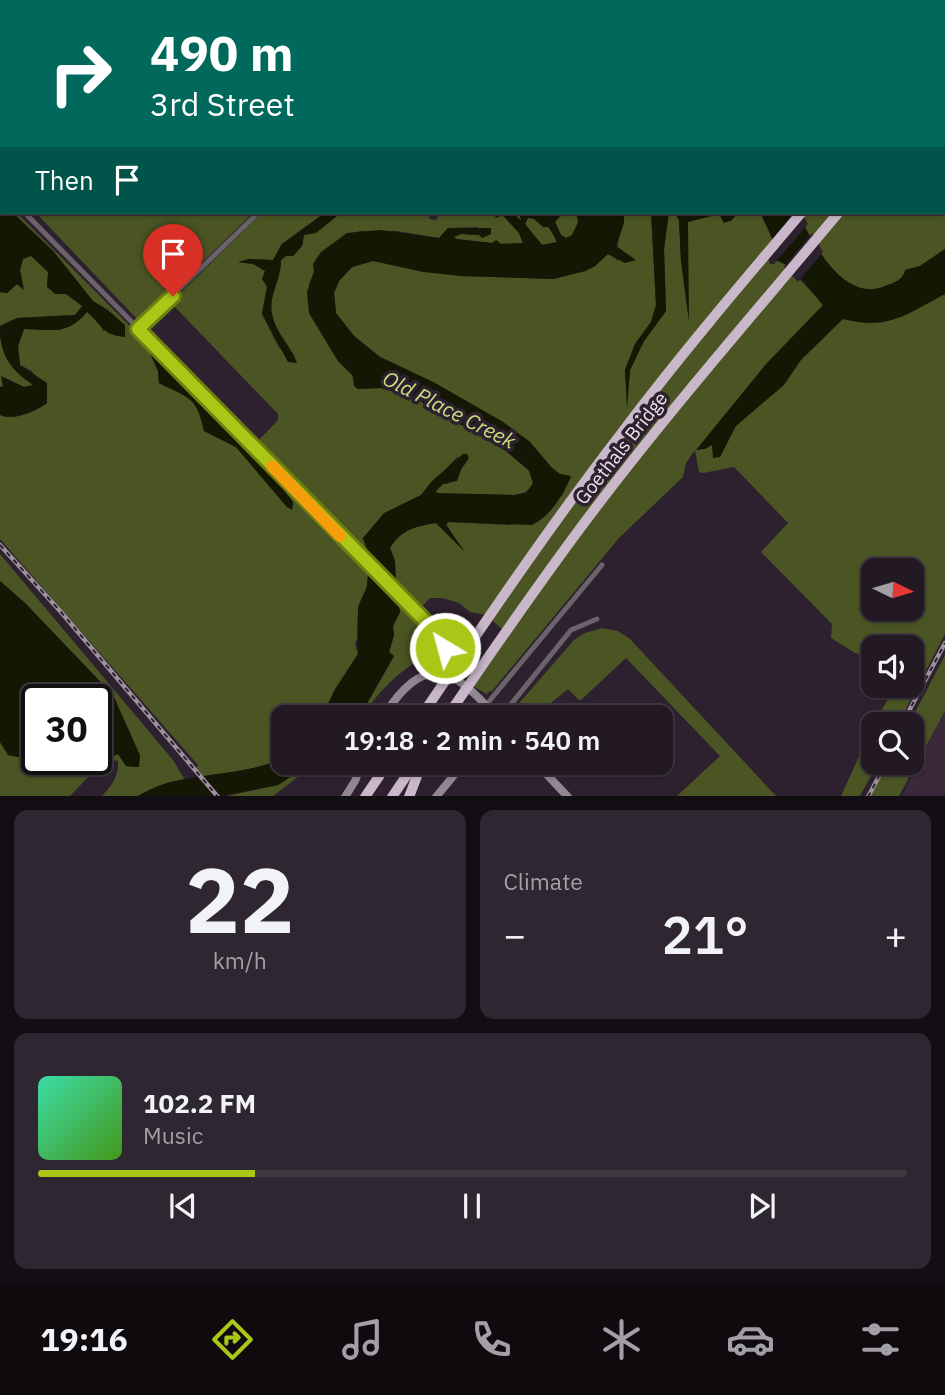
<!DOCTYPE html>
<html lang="en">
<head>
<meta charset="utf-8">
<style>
	body { margin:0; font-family:"IBM Plex Sans",sans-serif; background:#2e2630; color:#f1f3f6; height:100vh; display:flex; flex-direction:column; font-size:26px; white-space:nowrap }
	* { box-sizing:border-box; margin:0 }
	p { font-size:23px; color:#a2a0a6 }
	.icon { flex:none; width:38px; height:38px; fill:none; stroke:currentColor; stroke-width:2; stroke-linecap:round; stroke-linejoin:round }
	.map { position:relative; height:796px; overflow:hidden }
	.drawer { display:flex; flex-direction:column; gap:14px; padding:14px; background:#130e13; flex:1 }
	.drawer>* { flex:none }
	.guide { position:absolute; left:0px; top:0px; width:945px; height:214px; box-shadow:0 2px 5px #0004,0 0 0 2px #3f3841; background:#00695c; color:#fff; overflow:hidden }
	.needle { width:46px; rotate:95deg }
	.controls { position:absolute; left:861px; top:558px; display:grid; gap:14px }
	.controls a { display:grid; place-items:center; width:63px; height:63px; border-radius:14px; background:#221923; box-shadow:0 2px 5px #0004,0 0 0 2px #3f3841; font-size:35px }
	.speed { position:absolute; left:21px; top:684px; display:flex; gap:14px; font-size:35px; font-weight:700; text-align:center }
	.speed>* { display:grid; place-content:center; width:91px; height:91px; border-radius:50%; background:#221923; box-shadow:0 2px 5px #0004,0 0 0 2px #3f3841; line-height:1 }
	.speed .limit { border:4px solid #111; border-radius:10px; background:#fff; color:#111 }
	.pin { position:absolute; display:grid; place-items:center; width:60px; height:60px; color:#fff; margin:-72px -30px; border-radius:50% 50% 50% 0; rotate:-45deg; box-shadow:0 0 7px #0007 }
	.pin .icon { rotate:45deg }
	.me { position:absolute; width:77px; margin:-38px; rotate:323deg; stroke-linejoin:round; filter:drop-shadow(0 0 5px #0008) }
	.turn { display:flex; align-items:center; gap:24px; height:147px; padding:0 35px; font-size:32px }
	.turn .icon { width:91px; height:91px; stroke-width:2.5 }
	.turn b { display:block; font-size:49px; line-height:60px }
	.then { display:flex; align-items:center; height:66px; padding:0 35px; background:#0003; gap:14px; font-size:26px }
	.big { font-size:52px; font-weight:600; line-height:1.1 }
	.drawer .card { flex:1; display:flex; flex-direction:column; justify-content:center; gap:10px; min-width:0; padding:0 24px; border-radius:14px; background:#2e2630 }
	.drawer .dial { align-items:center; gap:0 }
	.dial b { font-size:91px; line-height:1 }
	.song { display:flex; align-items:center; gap:21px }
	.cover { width:84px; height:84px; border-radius:10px; background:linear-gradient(135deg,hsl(160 70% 55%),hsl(100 70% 35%)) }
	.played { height:7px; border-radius:4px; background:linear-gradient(90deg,#aac718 25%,#3f3841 25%) }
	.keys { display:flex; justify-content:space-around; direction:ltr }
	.heat { display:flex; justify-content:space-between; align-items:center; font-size:38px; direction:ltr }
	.drawer .tiles { flex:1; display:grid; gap:14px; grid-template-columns:1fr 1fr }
	.card:last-child { grid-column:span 2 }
	.trip { position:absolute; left:271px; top:705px; width:402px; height:70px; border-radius:14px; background:#221923; box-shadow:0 2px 5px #0004,0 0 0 2px #3f3841; font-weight:600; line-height:70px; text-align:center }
	.tabs { display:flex; height:112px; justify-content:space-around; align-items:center; background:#0e0a0e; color:#a2a0a6 }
	.tabs .icon { width:49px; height:49px }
	.tabs .on { color:#aac718 }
	.tabs b { font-size:32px; color:#f1f3f6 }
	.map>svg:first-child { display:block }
	.built { fill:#3b283b }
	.green { fill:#4a5523; fill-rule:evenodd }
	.water { fill:#131703; fill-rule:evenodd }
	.pier { fill:#2e212f }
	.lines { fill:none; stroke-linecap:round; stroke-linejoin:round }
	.street { stroke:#6a636b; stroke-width:5 }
	.secondary { stroke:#918691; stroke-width:8 }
	.highway { stroke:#cab8ca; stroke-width:10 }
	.rail-casing { stroke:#9d929e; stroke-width:4.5 }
	.rail { stroke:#2e212f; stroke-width:2; stroke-dasharray:5; stroke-linecap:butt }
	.highway-bridge { stroke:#cab8ca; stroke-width:10 }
	.route-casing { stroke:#6e8110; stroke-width:18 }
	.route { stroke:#aac718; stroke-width:12 }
	.slow { stroke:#f59e0b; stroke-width:12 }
	.labels { text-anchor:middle; stroke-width:7; stroke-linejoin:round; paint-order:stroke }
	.street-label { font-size:19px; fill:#ede3ed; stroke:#2e212f }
	.water-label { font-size:21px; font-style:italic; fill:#c8df7e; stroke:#2e212f }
</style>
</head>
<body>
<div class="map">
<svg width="945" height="797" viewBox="0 0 945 797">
	<rect width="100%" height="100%" fill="#2e212f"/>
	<!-- built -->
	<path class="built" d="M945 711V796L902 797 928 742Z"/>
	<!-- green -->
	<path class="green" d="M697 0H945V249L920 266 906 270C903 280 894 283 885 286 843 304 812 241 797 212H943V2Z
		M12 212H16L131 327 342 547 368 571 367 587 358 607 359 635 355 644 358 654 334 691 322 717 284 718V757L271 764 254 768 204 777 196 768 198 765 0 539V415C14 421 36 412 47 403L32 371 20 365 18 346 24 329 60 330 87 312 98 321 104 332 109 311 93 301 53 251ZM150 353 156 356 279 484 293 502 292 509 287 507 236 447 204 431C197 396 189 398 159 383L158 371Z
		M35 212H254L145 318 137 319Z
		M263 212H326L282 244 273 260 249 259 240 262 253 264 265 271 267 287 262 314 279 348 295 356C282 343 268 317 272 299 275 284 281 275 281 260L286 256H293L302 246 304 235 342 212H430L429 219 437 220 438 212H497L496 217 502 215 519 233 523 243 501 244 456 239 454 237 461 234 479 235 478 227 448 228 439 238 397 231H360L352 233 314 272 309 284V313L338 361 352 374 354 386 358 389 381 388 408 394 506 451 529 471 533 483C529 492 523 493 515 495L437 494 435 491 443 484H448L467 462 457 457 421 495 397 508 363 538 372 563 260 448 259 440 278 420V414L175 307V298Z
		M512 212H519L525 223 528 218C542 219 553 229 557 242L542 245 525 224Z
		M520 212H576L579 222 572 235 566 238 561 235 555 222 560 216 544 212Z
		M624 212H651L656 305 651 322 635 344 625 370 627 401 630 370 644 341 666 311 664 249 669 212H674L679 220 681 261 688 314V222L719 214 724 223 732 220 738 212H760L782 261 824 305 941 296 945 294V634L898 724H874L895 686H912V648H873V658L855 653 831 638 832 624 761 552 788 523 734 467 703 473 699 472 695 450 686 463 683 477 619 538 492 691 487 692 488 695 473 686 509 635 486 615 470 612 459 603 443 598H430L419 610 396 587 395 561 390 548C401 530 416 526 436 523L462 549 446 524 448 522 509 525 562 496 571 477 560 474 552 468 530 442 503 422 433 382 380 357 354 336 336 313 334 293 339 281 352 267 373 261 461 276 553 279 585 271 595 266 608 254 619 261C614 241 624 231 624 212ZM873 570H912V609H873Z
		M31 255 48 272 47 287 66 294 83 306 75 315 17 318 0 326V292L7 293 17 284 23 289 20 270 23 259Z
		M0 338 3 349 34 385 24 387 2 377 3 387H0Z
		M0 554 173 760 185 780 166 783 137 796H102C111 786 119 777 118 761L109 759 102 771 91 774 70 796H0V742L9 755 47 763 58 760H94V768L100 761 118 754 126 766 138 767 140 755 113 695 25 603 0 581Z
		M397 600 436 641 439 650C407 663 380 688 362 717L359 718 394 656 389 652 394 635 393 626 400 612Z
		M602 628 618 631 630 639 776 796H677L720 756 626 658 581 700H579L568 689 534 717H511L514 709 574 640 585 633Z
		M945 655V711L899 796H871L888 763H912V724H909Z
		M873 726V763H878L860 796H841Z
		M312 763H316L273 796 222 797 278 785Z"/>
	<!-- water -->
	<path class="water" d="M0 199 2 212H12L53 251 93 301 109 311 125 325V337C102 335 103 326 87 312 68 335 52 330 24 329L18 346 20 365 47 383V403C36 411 13 421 0 415V387L3 386 1 376 24 387 33 385C10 369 0 356 0 326L17 318 75 315 82 306 66 294H55L47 287 48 272 31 256 23 259 20 270 24 290 17 284 7 293 0 292Z
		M326 212H342L316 233 304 235 302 246 293 256H286L281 260C281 280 268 297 272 314 275 332 292 347 297 363L288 362 262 314 267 287 262 279 265 271 253 264 238 262 249 259 273 260 282 244Z
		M497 212H512L521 221 519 212H544L561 215 555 222 561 235 566 238 572 235 578 222 576 212H624V223L616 246 636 260 625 263 608 254 595 266 585 271 553 279 461 276 423 272 373 261 352 267 339 281 334 293 336 313 354 336 380 357 433 382 503 422 530 442 552 468 560 474 571 476C562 496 552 515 532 525L448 522 446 525 465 552 436 523C416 526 400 530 390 548L395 561 396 587 400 612 393 626 394 635 389 652 394 656 359 717H322L334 691 358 654C357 649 357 611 359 605 361 598 366 592 367 585 368 577 368 571 372 563L363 538 384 513 421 495 432 481 463 454H467L469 458 462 467 457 481 443 484 436 491 437 493 515 495 526 493 533 483 529 470 506 451 415 398 381 388 358 389 354 386V378L352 375 338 361 309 313 307 292 314 272 313 264 321 252 347 233 381 230 439 238 448 228H491V234L482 238 479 235 461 234 454 237 456 239 492 243 496 240 501 244 523 243 519 233 503 215 495 218ZM528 218H533L543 227H549L557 242 542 245 525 224Z
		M651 212H669L664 249 666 311 644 341 630 370 627 408 625 370 635 344 651 322 656 305Z
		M674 212H690V215L708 212H738L732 220 724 223 719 214 688 222 689 321 681 261 679 220Z
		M760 212H797C812 241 843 304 885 286 894 283 903 280 905 270L920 266 945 249V294C907 314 888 331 843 319L801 360 784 385 736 426 720 457 713 458 712 445 705 449 696 450 766 364 823 305C809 290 793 261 771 260L777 248Z
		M149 351 279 484 293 502 292 510 287 507 236 447 204 431C197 396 188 398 159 383L158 371Z
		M0 581 25 603 113 695 140 756 139 767 126 766 118 754 100 761 94 770V760H96C96 749 96 740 96 729L103 725 96 726V700H37V706H35L37 710V760H58L47 763 8 755 0 742Z
		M283 757 284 763H312L278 785 222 796 137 797C180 768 239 781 283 757Z"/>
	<!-- pier -->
	<path class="pier" d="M795 212H801L808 224 774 264H770L768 259 773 249 770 242Z
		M812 233 823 252 798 282 784 267Z"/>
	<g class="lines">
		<!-- street -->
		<path class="street" d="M198 0 200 2
			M76 2 78 0
			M474 2 476 0
			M0 76 2 74
			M0 187 2 189
			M24 212 439 635 445 648 439 672
			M138 329 259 212
			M486 705 602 565
			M500 718 571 630 597 619"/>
		<!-- secondary -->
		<path class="secondary" d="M382 718C425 652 452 665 497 718
			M536 763 568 797
			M345 797 355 781 362 763
			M436 797 464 763"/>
		<!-- highway -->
		<path class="highway" d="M943 42 945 40
			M943 87 945 85
			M365 797 388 763
			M392 797 415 763
			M409 797 422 763"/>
		<!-- rail casing -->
		<g class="rail-casing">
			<path id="rail" d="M0 545 61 612 218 797
				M902 724 945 643
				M868 797 886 763"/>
		</g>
		<!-- rail -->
		<use href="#rail" class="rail"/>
		<!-- highway-bridge -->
		<path class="highway-bridge" d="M420 718C485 622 550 526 620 435 678 358 740 285 802 212
			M446 718C496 646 544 575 597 506 674 405 758 309 839 212"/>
	</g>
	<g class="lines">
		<!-- route casing -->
		<g class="route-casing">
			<path id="route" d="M173 296 138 329 439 635 445 648"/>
		</g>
		<!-- route -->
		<use href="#route" class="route"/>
		<!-- slow -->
		<path class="slow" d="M272 466 340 536"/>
	</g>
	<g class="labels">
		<!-- street labels -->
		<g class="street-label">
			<text transform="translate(621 448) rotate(-52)" y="7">Goethals Bridge</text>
		</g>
		<!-- water labels -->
		<g class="water-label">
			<text transform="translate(449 410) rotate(27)" y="7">Old Place Creek</text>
		</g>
	</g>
</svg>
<div class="controls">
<a><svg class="needle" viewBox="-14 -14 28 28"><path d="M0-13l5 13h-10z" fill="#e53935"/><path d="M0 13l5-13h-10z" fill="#a2a0a6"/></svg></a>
<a><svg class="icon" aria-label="sound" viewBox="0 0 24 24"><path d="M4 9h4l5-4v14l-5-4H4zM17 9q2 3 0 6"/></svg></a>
<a><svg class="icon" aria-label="search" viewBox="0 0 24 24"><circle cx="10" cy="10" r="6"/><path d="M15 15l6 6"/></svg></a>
</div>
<div class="speed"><div class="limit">30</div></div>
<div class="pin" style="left:173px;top:296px;background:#d93025"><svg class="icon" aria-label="arrive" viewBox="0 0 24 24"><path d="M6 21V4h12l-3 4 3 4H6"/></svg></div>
<svg class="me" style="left:445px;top:648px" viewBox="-20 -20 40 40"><circle r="17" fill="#aac718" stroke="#fff" stroke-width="3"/><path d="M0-11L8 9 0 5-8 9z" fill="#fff"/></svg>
<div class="trip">19:18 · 2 min · 540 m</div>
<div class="guide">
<div class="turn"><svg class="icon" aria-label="right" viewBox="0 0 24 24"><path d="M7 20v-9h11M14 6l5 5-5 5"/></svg><div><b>490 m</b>3rd Street</div></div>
<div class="then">Then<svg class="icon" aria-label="arrive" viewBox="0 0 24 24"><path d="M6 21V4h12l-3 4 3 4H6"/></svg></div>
</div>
</div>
<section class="drawer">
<div class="tiles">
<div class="card dial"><b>22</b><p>km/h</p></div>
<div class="card"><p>Climate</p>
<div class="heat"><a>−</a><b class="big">21°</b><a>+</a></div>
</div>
<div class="card">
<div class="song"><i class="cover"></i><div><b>102.2 FM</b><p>Music</p></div></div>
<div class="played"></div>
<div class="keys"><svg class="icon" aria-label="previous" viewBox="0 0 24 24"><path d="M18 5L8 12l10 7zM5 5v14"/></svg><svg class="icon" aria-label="pause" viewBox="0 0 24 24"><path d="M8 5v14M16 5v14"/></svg><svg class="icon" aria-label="next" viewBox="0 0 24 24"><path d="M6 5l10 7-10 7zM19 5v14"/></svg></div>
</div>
</div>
</section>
<nav class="tabs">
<b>19:16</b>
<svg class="icon on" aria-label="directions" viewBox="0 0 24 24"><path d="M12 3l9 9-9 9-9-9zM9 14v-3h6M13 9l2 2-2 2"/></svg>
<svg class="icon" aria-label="music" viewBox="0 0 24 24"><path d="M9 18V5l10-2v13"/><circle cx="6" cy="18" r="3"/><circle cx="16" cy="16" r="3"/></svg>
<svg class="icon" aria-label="phone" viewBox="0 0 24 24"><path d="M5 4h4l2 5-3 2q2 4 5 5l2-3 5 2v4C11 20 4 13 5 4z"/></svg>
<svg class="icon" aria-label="climate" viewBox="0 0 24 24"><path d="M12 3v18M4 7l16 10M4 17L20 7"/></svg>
<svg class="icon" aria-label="car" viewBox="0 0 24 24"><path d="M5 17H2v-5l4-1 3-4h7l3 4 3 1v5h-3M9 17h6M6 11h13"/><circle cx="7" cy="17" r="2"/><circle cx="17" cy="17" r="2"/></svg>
<svg class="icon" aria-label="filters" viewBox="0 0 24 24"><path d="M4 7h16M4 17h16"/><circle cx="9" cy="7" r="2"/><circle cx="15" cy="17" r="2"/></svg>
</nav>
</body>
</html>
